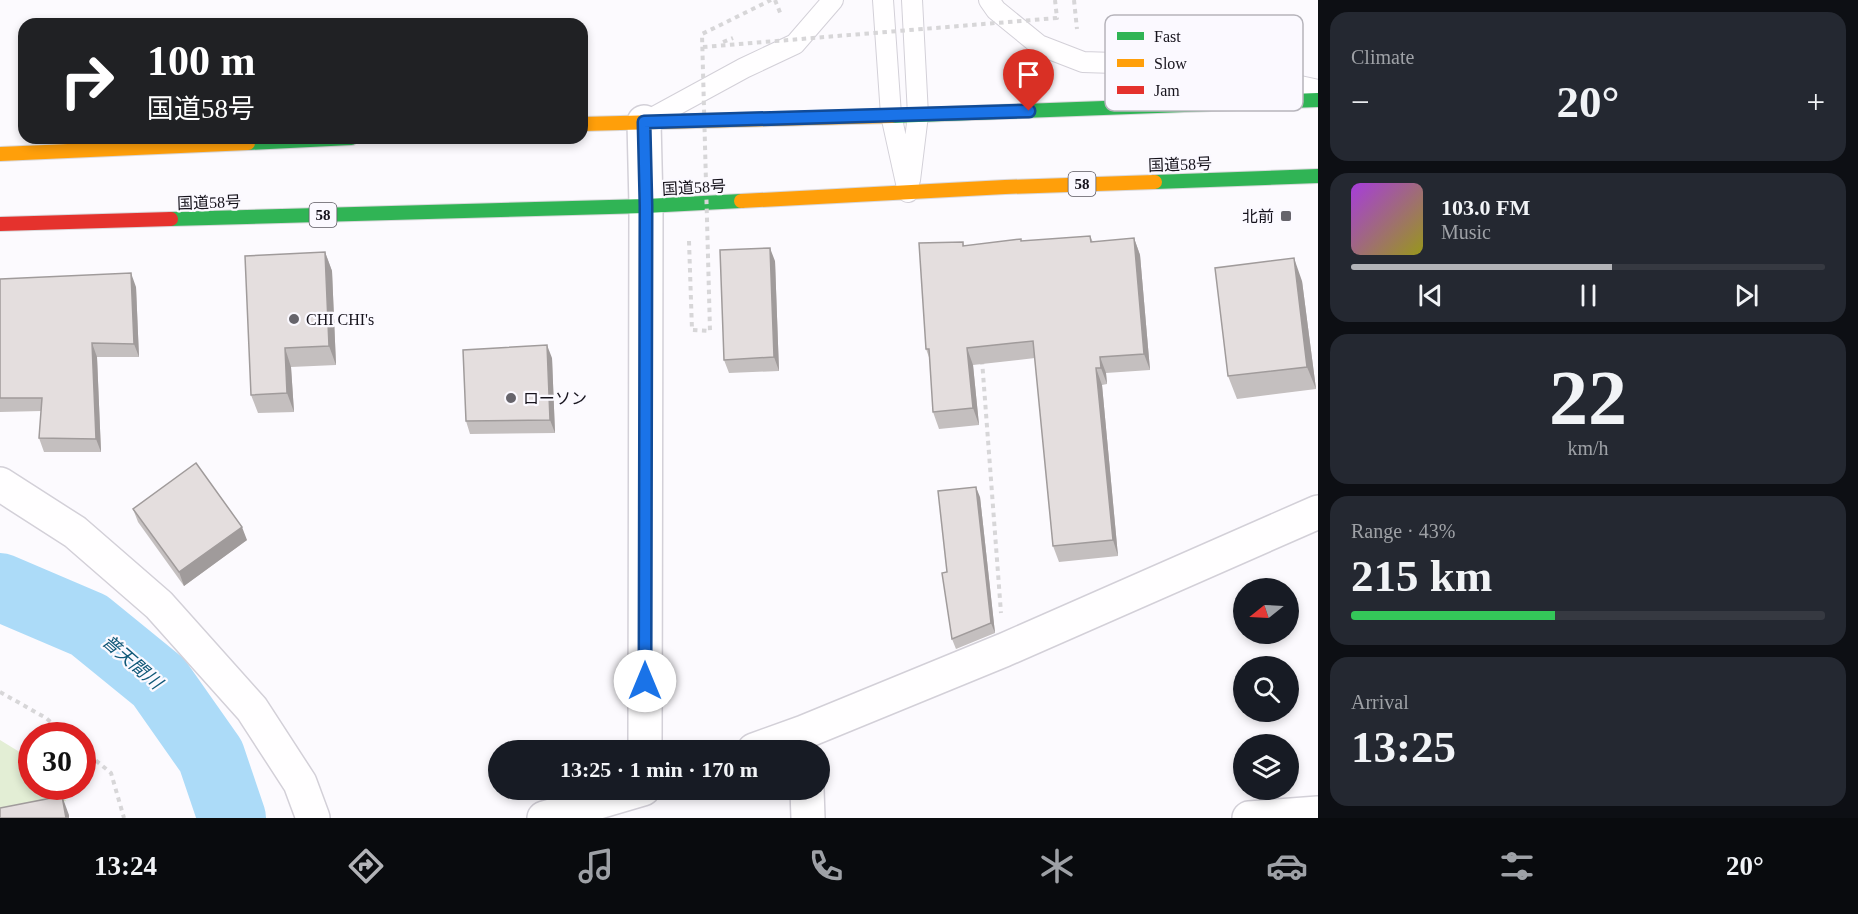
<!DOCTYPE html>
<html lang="en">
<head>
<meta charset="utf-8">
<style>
	body { margin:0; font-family:"Times New Roman","Noto Sans JP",serif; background:#242831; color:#f1f3f6; height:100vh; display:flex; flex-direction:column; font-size:22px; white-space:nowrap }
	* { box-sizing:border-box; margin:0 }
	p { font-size:20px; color:#9ea1a6 }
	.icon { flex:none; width:33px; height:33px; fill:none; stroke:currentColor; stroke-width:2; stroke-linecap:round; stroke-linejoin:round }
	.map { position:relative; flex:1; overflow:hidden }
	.drawer { display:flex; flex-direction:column; gap:12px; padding:12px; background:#0d0f14; width:540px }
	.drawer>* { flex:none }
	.hud { position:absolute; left:18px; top:18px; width:570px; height:126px; border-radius:18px; box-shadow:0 3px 9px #0003; background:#202124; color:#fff; overflow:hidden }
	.needle { width:39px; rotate:252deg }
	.controls { position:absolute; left:1233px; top:578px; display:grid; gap:12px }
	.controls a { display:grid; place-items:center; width:66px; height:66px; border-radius:50%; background:#171b24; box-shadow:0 3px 9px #0003; font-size:30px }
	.speed { position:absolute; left:18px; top:722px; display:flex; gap:12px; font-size:30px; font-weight:700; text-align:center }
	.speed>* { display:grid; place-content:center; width:78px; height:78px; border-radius:50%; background:#171b24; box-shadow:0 3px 9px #0003; line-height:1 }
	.speed .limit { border:9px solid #d22; background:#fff; color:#111 }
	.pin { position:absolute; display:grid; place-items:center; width:51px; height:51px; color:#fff; margin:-62px -26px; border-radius:50% 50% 50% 0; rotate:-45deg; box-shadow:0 0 6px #0007 }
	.pin .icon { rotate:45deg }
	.me { position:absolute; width:66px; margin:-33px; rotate:0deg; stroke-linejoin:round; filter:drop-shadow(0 0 4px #0008) }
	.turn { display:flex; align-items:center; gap:21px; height:126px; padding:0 30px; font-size:27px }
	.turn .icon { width:78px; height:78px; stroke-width:2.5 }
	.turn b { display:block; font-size:42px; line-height:51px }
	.big { font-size:45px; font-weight:700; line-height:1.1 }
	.drawer .widget { flex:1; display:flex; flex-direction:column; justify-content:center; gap:9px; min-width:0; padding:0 21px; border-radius:18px; background:#242831 }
	.drawer .dial { align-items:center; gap:0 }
	.dial b { font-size:78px; line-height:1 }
	.song { display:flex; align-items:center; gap:18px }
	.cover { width:72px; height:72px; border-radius:9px; background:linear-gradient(135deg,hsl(280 70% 55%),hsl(60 70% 35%)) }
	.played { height:6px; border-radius:3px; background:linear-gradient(90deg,#b2b3b7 55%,#363941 55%) }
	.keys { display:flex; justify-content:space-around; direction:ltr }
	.heat { display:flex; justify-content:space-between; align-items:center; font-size:33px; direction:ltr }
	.charge { height:9px; border-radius:4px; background:linear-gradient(90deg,#34c759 43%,#363941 0) }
	.trip { position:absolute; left:488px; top:740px; width:342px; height:60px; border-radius:30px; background:#171b24; box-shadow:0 3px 9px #0003; font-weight:700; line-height:60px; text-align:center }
	.menu { display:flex; height:96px; justify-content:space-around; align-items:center; background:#090b0e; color:#9ea1a6 }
	.menu .icon { width:42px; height:42px }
	.menu .current { color:#b2b3b7 }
	.menu b { font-size:27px; color:#f1f3f6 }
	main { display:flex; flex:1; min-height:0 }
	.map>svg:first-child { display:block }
	.green { fill:#e3eed5 }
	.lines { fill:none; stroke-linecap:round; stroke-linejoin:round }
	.river { stroke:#acdbf8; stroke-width:68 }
	.lane-casing { stroke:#d3d0d8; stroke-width:22 }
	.street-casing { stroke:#d3d0d8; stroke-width:36 }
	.fast-casing { stroke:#d9d8db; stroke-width:16 }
	.slow-casing { stroke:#d9d8db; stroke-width:16 }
	.jam-casing { stroke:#d9d8db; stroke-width:16 }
	.path { stroke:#d7d6d8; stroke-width:4; stroke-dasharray:4.5 4.5; stroke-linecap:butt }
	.lane { stroke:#fffeff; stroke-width:20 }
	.street { stroke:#fffeff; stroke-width:33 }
	.fast { stroke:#30b455; stroke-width:14 }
	.slow { stroke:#ff9f0a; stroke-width:14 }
	.jam { stroke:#e5322d; stroke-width:14 }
	.path-bridge { stroke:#d7d6d8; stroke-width:4; stroke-dasharray:4.5 4.5; stroke-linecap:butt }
	.wall { fill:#c4bfbf }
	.shaded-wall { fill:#a09b9b }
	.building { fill:#e4dede; stroke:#a09b9b; stroke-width:1.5 }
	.route-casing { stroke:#114b97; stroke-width:15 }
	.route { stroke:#1a73e8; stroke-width:10 }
	.poi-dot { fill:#66646b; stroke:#fbf9ff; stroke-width:2 }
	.labels { text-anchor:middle; stroke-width:4.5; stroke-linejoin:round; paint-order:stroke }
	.shield { fill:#fbf9ff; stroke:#5b5860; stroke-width:1.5 }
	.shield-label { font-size:15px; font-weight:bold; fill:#16131c }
	.street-label { font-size:16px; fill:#16131c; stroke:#fbf9ff }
	.poi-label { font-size:16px; fill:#16131c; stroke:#fbf9ff; text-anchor:start }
	.water-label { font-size:18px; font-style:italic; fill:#105878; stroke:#fbf9ff }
	.key { fill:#fbf9ff; stroke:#b6b4bb; stroke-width:1.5 }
	.key-label { font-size:16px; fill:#16131c }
</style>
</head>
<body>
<main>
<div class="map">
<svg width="1318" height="818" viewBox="0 0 1318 818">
	<rect width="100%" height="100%" fill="#fcfafe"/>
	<!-- green -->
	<path class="green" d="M0 740 31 759 32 786H57L66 801 0 813Z"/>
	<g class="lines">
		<!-- river -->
		<path class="river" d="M0 587 89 625 159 682 211 756 232 818"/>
		<!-- lane casing -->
		<g class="lane-casing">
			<path id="lane" d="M883 0 891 115 908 192
				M989 0 996 10 1039 45 1083 62 1209 66 1318 90
				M654 117 744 68 795 44 833 0
				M910 180 918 115 912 0"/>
		</g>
		<!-- street casing -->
		<g class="street-casing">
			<path id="street" d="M644 122 646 206 645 750
				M0 484 75 532 159 605 252 709 300 783 313 818
				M754 750 804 732 1004 650 1318 512
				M807 789 808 818
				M544 818 643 789
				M1249 818 1318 813"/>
		</g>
		<!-- fast casing -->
		<g class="fast-casing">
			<path id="fast" d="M892 116 1318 100
				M248 143 351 138
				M1155 182 1318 176
				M171 219 646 206 741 201"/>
		</g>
		<!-- slow casing -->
		<g class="slow-casing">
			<path id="slow" d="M582 124 892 116
				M0 154 248 143
				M741 201 1005 187 1155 182"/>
		</g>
		<!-- jam casing -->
		<g class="jam-casing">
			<path id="jam" d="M0 224 171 219"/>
		</g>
		<!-- path -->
		<path class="path" d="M775 0 781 15
			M1074 0 1077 29
			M723 42 733 38
			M982 360 1001 613
			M0 692 46 718 66 735
			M82 749 111 773 124 818"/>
		<!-- lane -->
		<use href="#lane" class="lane"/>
		<!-- street -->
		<use href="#street" class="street"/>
		<!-- fast -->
		<use href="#fast" class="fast"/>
		<!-- slow -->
		<use href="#slow" class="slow"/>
		<!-- jam -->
		<use href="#jam" class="jam"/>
		<!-- path-bridge -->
		<path class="path-bridge" d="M703 47 1057 18 1055 0
			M689 241 692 330 710 331 702 34 771 0"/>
	</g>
	<!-- wall -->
	<path class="wall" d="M1090 236 1093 242 1134 238 1140 255 1150 370 1106 373 1107 384 1102 385 1118 556 1059 562 1053 546 1035 358 973 365 979 425 939 429 933 412 930 360 926 349 963 242 964 246Z
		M325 252 332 271 336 365 291 367 294 412 258 413 251 395Z
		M775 261 779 371 729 373 724 360Z
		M0 279 136 287 139 357H97L101 452H44L39 438 41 411 0 412Z
		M1302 281 1316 389 1237 399 1228 376Z
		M552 358 555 433 470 434 466 421Z
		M980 497 995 633 956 649 952 639 947 572Z
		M133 509 247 540 184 586 138 522Z"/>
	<!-- shaded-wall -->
	<path class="shaded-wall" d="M1134 238 1140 255 1150 370 1144 354Z
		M770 248 775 261 779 371 774 357Z
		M325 252 332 271 336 365 329 346Z
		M1294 258 1302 281 1316 389 1307 367Z
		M131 273 136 287 139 357 134 344Z
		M92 343 97 357 101 452 96 439Z
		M547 345 552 358 555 433 550 420Z
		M285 348 291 367 294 412 287 393Z
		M967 348 973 365 979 425 973 408Z
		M1100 357 1106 373 1107 384 1101 368Z
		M1096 368 1102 385 1118 556 1113 540Z
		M976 487 980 497 995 633 991 623Z
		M242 527 247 540 184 586 179 572Z
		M62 796 69 815V818H66Z"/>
	<!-- building -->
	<path class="building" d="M1090 236 1091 242 1134 238 1144 354 1100 357 1101 368H1096L1113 540 1053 546 1033 341 967 348 973 408 933 412 929 349H926L919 243 963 242V246L1021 239V241Z
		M770 248 774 357 724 360 720 250Z
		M325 252 329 346 285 348 287 393 251 395 245 256Z
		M1294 258 1307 367 1228 376 1215 268Z
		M131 273 134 344 92 343 96 439 39 438 42 398H0V279Z
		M547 345 550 420 466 421 463 350Z
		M196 463 242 527 179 572 133 509Z
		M976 487 991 623 952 639 942 573 947 572 938 491Z
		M62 796 66 818H0V808Z"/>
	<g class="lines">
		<!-- route casing -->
		<g class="route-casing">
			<path id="route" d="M645 681 646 206 644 122 1029 111"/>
		</g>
		<!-- route -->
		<use href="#route" class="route"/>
	</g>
	<!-- markers -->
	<g class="poi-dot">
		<rect x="1280" y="210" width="12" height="12" rx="3"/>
		<circle cx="294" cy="319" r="6"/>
		<circle cx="511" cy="398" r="6"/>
	</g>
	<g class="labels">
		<!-- shield labels -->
		<g class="shield">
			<rect x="1068.5" y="172" width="27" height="24" rx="4.5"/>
			<rect x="309.5" y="203" width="27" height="24" rx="4.5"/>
		</g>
		<g class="shield-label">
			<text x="1082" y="189">58</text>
			<text x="323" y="220">58</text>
		</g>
		<!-- street labels -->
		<g class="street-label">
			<text transform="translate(1180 164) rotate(-2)" y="6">国道58号</text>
			<text transform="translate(694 187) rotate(-3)" y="6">国道58号</text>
			<text transform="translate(209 202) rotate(-2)" y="6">国道58号</text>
		</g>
		<!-- poi labels -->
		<g class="poi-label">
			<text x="1274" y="222" text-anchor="end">北前</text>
			<text x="306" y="325">CHI CHI's</text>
			<text x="523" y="404">ローソン</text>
		</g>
		<!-- water labels -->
		<g class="water-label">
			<text transform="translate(132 662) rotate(41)" y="6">普天間川</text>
		</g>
	</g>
	<!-- legend -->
	<rect x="1105" y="15" width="198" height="96" rx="9" class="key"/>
	<rect x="1117" y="32" width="27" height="8" fill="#30b455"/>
	<rect x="1117" y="59" width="27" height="8" fill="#ff9f0a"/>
	<rect x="1117" y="86" width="27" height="8" fill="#e5322d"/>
	<g class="key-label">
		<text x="1154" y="42">Fast</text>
		<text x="1154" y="69">Slow</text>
		<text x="1154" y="96">Jam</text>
	</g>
</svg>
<div class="controls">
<a><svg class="needle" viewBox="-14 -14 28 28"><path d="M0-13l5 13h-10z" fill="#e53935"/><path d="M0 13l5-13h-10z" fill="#9ea1a6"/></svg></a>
<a><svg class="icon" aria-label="search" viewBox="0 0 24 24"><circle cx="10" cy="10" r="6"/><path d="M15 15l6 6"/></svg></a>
<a><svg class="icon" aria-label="layers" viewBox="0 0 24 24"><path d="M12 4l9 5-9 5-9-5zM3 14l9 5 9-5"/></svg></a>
</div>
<div class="speed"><div class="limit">30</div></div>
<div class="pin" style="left:1029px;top:111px;background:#d93025"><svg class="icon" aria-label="arrive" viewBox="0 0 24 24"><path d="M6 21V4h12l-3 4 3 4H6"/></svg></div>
<svg class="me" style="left:645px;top:681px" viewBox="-20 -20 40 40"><circle r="19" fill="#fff"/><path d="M0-13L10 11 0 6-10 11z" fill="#1a73e8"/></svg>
<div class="trip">13:25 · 1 min · 170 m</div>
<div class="hud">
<div class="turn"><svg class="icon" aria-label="right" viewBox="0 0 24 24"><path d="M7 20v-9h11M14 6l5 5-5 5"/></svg><div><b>100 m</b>国道58号</div></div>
</div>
</div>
<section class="drawer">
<div class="widget"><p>Climate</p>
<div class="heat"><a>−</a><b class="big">20°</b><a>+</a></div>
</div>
<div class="widget">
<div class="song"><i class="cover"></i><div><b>103.0 FM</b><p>Music</p></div></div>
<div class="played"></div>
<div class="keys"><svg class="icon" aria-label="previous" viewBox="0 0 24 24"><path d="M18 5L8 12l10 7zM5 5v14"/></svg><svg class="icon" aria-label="pause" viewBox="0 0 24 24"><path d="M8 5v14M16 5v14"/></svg><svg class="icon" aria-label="next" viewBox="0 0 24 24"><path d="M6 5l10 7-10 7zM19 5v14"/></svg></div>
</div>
<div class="widget dial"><b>22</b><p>km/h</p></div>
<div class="widget"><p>Range · 43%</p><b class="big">215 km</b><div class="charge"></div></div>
<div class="widget"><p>Arrival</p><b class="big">13:25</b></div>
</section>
</main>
<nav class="menu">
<b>13:24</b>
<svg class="icon current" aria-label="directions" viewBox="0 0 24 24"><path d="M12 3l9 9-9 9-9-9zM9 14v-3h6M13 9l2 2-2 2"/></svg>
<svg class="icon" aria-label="music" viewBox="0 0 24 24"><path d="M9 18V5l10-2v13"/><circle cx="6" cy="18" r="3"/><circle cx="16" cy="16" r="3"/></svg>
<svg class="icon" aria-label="phone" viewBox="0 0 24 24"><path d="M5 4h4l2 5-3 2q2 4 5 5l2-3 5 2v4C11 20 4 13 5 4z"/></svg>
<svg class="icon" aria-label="climate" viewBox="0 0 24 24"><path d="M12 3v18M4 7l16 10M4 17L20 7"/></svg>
<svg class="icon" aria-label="car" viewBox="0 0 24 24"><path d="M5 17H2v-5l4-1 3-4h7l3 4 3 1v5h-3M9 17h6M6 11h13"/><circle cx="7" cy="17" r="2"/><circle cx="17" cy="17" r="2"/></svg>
<svg class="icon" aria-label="filters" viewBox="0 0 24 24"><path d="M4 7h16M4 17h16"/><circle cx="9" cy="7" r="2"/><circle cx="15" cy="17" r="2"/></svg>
<b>20°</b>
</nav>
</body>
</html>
